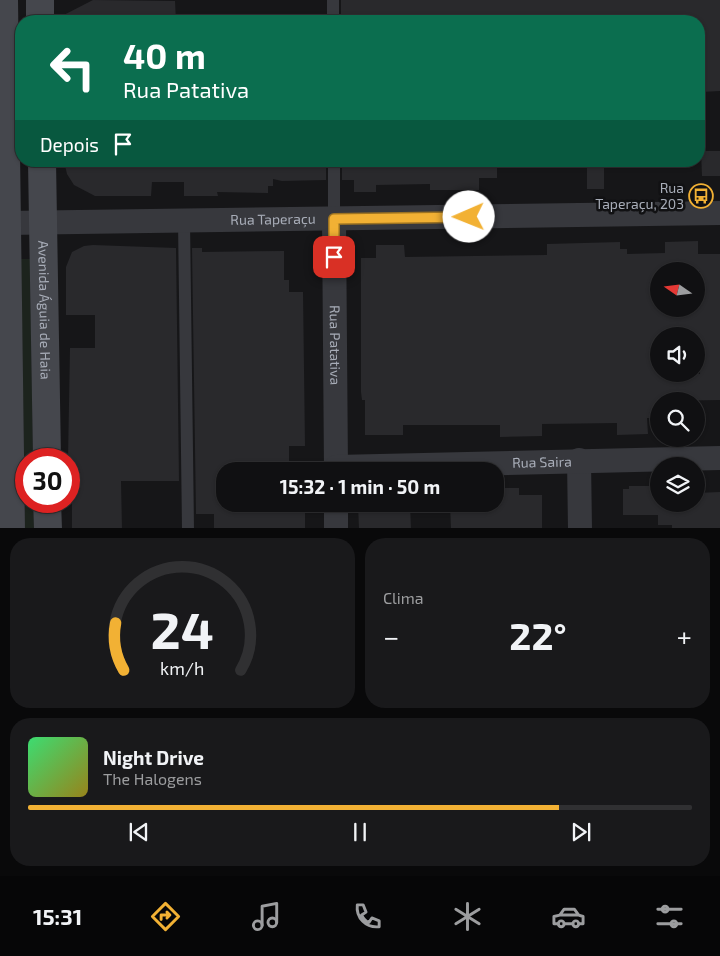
<!DOCTYPE html>
<html lang="pt">
<head>
<meta charset="utf-8">
<style>
	body { margin:0; font-family:"Exo 2",sans-serif; background:#19191b; color:#f1f3f6; height:100vh; display:flex; flex-direction:column; font-size:19px; white-space:nowrap }
	* { box-sizing:border-box; margin:0 }
	p { font-size:16px; color:#9c9d9f }
	.icon { flex:none; width:28px; height:28px; fill:none; stroke:currentColor; stroke-width:2; stroke-linecap:round; stroke-linejoin:round }
	.map { position:relative; height:528px; overflow:hidden }
	.details { display:flex; flex-direction:column; gap:10px; padding:10px; background:#09090a; flex:1 }
	.details>* { flex:none }
	.banner { position:absolute; left:15px; top:15px; width:690px; height:152px; border-radius:20px; box-shadow:0 1px 4px #0004,0 0 0 1px #303032; background:#0b6e4f; color:#fff; overflow:hidden }
	.needle { width:32px; rotate:284deg }
	.tools { position:absolute; left:650px; top:262px; display:grid; gap:10px }
	.tools a { display:grid; place-items:center; width:55px; height:55px; border-radius:50%; background:#101012; box-shadow:0 1px 4px #0004,0 0 0 1px #303032; font-size:25px }
	.speed { position:absolute; left:15px; top:448px; display:flex; gap:10px; font-size:25px; font-weight:700; text-align:center }
	.speed>* { display:grid; place-content:center; width:65px; height:65px; border-radius:50%; background:#101012; box-shadow:0 1px 4px #0004,0 0 0 1px #303032; line-height:1 }
	.speed .limit { border:8px solid #d22; background:#fff; color:#111 }
	.pin { position:absolute; display:grid; place-items:center; width:42px; height:42px; color:#fff; margin:-21px; border-radius:10px; box-shadow:0 2px 8px #0006 }
	.me { position:absolute; width:55px; margin:-28px; rotate:269deg; stroke-linejoin:round; filter:drop-shadow(0 0 4px #0008) }
	.turn { display:flex; align-items:center; gap:18px; height:105px; padding:0 25px; font-size:22px }
	.turn .icon { width:65px; height:65px; stroke-width:2.5 }
	.turn b { display:block; font-size:35px; line-height:42px }
	.then { display:flex; align-items:center; height:48px; padding:0 25px; background:#0003; gap:10px; font-size:19px }
	.big { font-size:38px; font-weight:700; line-height:1.1 }
	.details .card { flex:1; display:flex; flex-direction:column; justify-content:center; gap:8px; min-width:0; padding:0 18px; border-radius:20px; background:#19191b }
	.details .dial { align-items:center; gap:0 }
	.dial svg { height:130px; overflow:visible; fill:none; stroke:#303032; stroke-width:7; stroke-linecap:round; text-anchor:middle }
	.dial text { fill:#f1f3f6; stroke:none }
	.song { display:flex; align-items:center; gap:15px }
	.cover { width:60px; height:60px; border-radius:8px; background:linear-gradient(135deg,hsl(140 70% 55%),hsl(50 70% 35%)) }
	.played { height:5px; border-radius:2px; background:linear-gradient(90deg,#f2b134 80%,#303032 80%) }
	.keys { display:flex; justify-content:space-around; direction:ltr }
	.heat { display:flex; justify-content:space-between; align-items:center; font-size:28px; direction:ltr }
	.details .tiles { flex:1; display:grid; gap:10px; grid-template-columns:1fr 1fr }
	.card:last-child { grid-column:span 2 }
	.trip { position:absolute; left:216px; top:462px; width:288px; height:50px; border-radius:20px; background:#101012; box-shadow:0 1px 4px #0004,0 0 0 1px #303032; font-weight:700; line-height:50px; text-align:center }
	.menu { display:flex; height:80px; justify-content:space-around; align-items:center; background:#060607; color:#9c9d9f }
	.menu .icon { width:35px; height:35px }
	.menu .on { color:#f2b134 }
	.menu b { font-size:22px; color:#f1f3f6 }
	.map>svg:first-child { display:block }
	.green { fill:#1c231d }
	.building { fill:#29292c; fill-rule:evenodd }
	.lines { fill:none; stroke-linecap:round; stroke-linejoin:round }
	.service { stroke:#37383d; stroke-width:12 }
	.minor { stroke:#37383d; stroke-width:24 }
	.secondary { stroke:#45474d; stroke-width:28 }
	.route-casing { stroke:#9d7322; stroke-width:12 }
	.route { stroke:#f2b134; stroke-width:9 }
	.labels { text-anchor:middle; stroke-width:5; stroke-linejoin:round; paint-order:stroke }
	.poi-label { font-size:14px; fill:#a8adb8; stroke:#111113; text-anchor:end }
	.street-label { font-size:14px; fill:#a8adb8; stroke:#111113 }
</style>
</head>
<body>
<div class="map">
<svg width="720" height="529" viewBox="0 0 720 529">
	<rect width="100%" height="100%" fill="#161618"/>
	<!-- green -->
	<path class="green" d="M21 259H30L33 459H26V501H33L34 529 25 528Z"/>
	<!-- building -->
	<path class="building" d="M93 0 175 1 176 21H56V19Z
		M341 0H720V91L701 92 700 21H341Z
		M701 151H720V176H702Z
		M64 161H326V180L282 181 273 179V186H268V193L217 192 218 196H184V182H152L151 196H95L74 185 67 174Z
		M342 161H497V178H479V190H430V184L376 185V192H354V180H342Z
		M587 161H604V189H587Z
		M698 241V254H720V400L659 401V418H647L648 434 617 435V423L542 424V436L500 437V425H403V435H365V400H362L361 392V258H376V245H404L405 257 547 255V244L620 242V249H627V254L665 253V242ZM659 271H700L696 287V309H659ZM659 336 699 338 700 374H659Z
		M93 245 176 248 179 481H121L122 529H72V481H69L68 459 70 348H95V315H66V267L72 252 84 246Z
		M192 248H202V252L284 251V280H289V292H303L305 446H289V471H225V504H305V529H214V514H196Z
		M629 486H659V504H696V493L720 492V529H672V525H658V515H623V489H629Z
		M495 488H519V495H542V529H451L450 504H495Z
		M358 504H410L411 529H359Z"/>
	<g class="lines">
		<!-- service -->
		<path class="service" d="M333 0V21
			M334 161V219
			M184 220 188 529"/>
		<!-- minor -->
		<g class="minor">
			<path id="s1" d="M334 219 336 471"/>
			<path id="s2" d="M7 223 720 213"/>
			<path d="M579 460 580 529"/>
			<path id="s3" d="M336 467 720 458"/>
			<path d="M336 504V529"/>
		</g>
		<!-- secondary -->
		<g class="secondary">
			<path d="M4 0 11 529"/>
			<path d="M40 0V21"/>
			<path id="s4" d="M42 161 47 459"/>
			<path d="M47 501 48 529"/>
		</g>
	</g>
	<g class="lines">
		<!-- route casing -->
		<g class="route-casing">
			<path id="route" d="M334 257V219L469 217"/>
		</g>
		<!-- route -->
		<use href="#route" class="route"/>
	</g>
	<!-- icons -->
	<defs>
		<g id="bus-ring" transform="scale(1.25)"><circle r="9.5" fill="#111113" stroke="#f2b134" stroke-width="1.5"/><path d="M-5-6H5V4H4V6H2V4H-2V6H-4V4H-5ZM-3.5-4V0h7V-4ZM-3.5 1.2v1.5H-2V1.2ZM2 1.2v1.5H3.5V1.2Z" fill="#f2b134"/></g>
	</defs>
	<g fill-rule="evenodd">
		<use href="#bus-ring" x="701" y="196"/>
	</g>
	<g class="labels">
		<!-- poi labels -->
		<g class="poi-label">
			<text x="684" y="193">Rua<tspan x="684" dy="16">Taperaçu, 203</tspan></text>
		</g>
		<!-- street labels -->
		<g class="street-label">
			<text dy="5" stroke="none"><textPath href="#s2" startOffset="266">Rua Taperaçu</textPath></text>
			<text dy="5" stroke="none"><textPath href="#s4" startOffset="149">Avenida Águia de Haia</textPath></text>
			<text dy="5" stroke="none"><textPath href="#s1" startOffset="126">Rua Patativa</textPath></text>
			<text dy="5" stroke="none"><textPath href="#s3" startOffset="206">Rua Saira</textPath></text>
		</g>
	</g>
</svg>
<div class="tools">
<a><svg class="needle" viewBox="-14 -14 28 28"><path d="M0-13l5 13h-10z" fill="#e53935"/><path d="M0 13l5-13h-10z" fill="#9c9d9f"/></svg></a>
<a><svg class="icon" aria-label="sound" viewBox="0 0 24 24"><path d="M4 9h4l5-4v14l-5-4H4zM17 9q2 3 0 6"/></svg></a>
<a><svg class="icon" aria-label="search" viewBox="0 0 24 24"><circle cx="10" cy="10" r="6"/><path d="M15 15l6 6"/></svg></a>
<a><svg class="icon" aria-label="layers" viewBox="0 0 24 24"><path d="M12 4l9 5-9 5-9-5zM3 14l9 5 9-5"/></svg></a>
</div>
<div class="speed"><div class="limit">30</div></div>
<div class="pin" style="left:334px;top:257px;background:#d93025"><svg class="icon" aria-label="arrive" viewBox="0 0 24 24"><path d="M6 21V4h12l-3 4 3 4H6"/></svg></div>
<svg class="me" style="left:469px;top:217px" viewBox="-20 -20 40 40"><circle r="19" fill="#fff"/><path d="M0-13L10 11 0 6-10 11z" fill="#f2b134"/></svg>
<div class="trip">15:32 · 1 min · 50 m</div>
<div class="banner">
<div class="turn"><svg class="icon" aria-label="left" viewBox="0 0 24 24"><path d="M17 20v-9H6M10 6l-5 5 5 5"/></svg><div><b>40 m</b>Rua Patativa</div></div>
<div class="then">Depois<svg class="icon" aria-label="arrive" viewBox="0 0 24 24"><path d="M6 21V4h12l-3 4 3 4H6"/></svg></div>
</div>
</div>
<section class="details">
<div class="tiles">
<div class="card dial"><svg viewBox="0 0 100 80">
<path d="M14 69A42 42 0 1 1 86 69"/>
<path d="M14 69A42 42 0 0 1 9 40" stroke="#f2b134"/>
<text x="50" y="56" font-size="32" font-weight="700">24</text>
<text x="50" y="72" font-size="11">km/h</text>
</svg></div>
<div class="card"><p>Clima</p>
<div class="heat"><a>−</a><b class="big">22°</b><a>+</a></div>
</div>
<div class="card">
<div class="song"><i class="cover"></i><div><b>Night Drive</b><p>The Halogens</p></div></div>
<div class="played"></div>
<div class="keys"><svg class="icon" aria-label="previous" viewBox="0 0 24 24"><path d="M18 5L8 12l10 7zM5 5v14"/></svg><svg class="icon" aria-label="pause" viewBox="0 0 24 24"><path d="M8 5v14M16 5v14"/></svg><svg class="icon" aria-label="next" viewBox="0 0 24 24"><path d="M6 5l10 7-10 7zM19 5v14"/></svg></div>
</div>
</div>
</section>
<nav class="menu">
<b>15:31</b>
<svg class="icon on" aria-label="directions" viewBox="0 0 24 24"><path d="M12 3l9 9-9 9-9-9zM9 14v-3h6M13 9l2 2-2 2"/></svg>
<svg class="icon" aria-label="music" viewBox="0 0 24 24"><path d="M9 18V5l10-2v13"/><circle cx="6" cy="18" r="3"/><circle cx="16" cy="16" r="3"/></svg>
<svg class="icon" aria-label="phone" viewBox="0 0 24 24"><path d="M5 4h4l2 5-3 2q2 4 5 5l2-3 5 2v4C11 20 4 13 5 4z"/></svg>
<svg class="icon" aria-label="climate" viewBox="0 0 24 24"><path d="M12 3v18M4 7l16 10M4 17L20 7"/></svg>
<svg class="icon" aria-label="car" viewBox="0 0 24 24"><path d="M5 17H2v-5l4-1 3-4h7l3 4 3 1v5h-3M9 17h6M6 11h13"/><circle cx="7" cy="17" r="2"/><circle cx="17" cy="17" r="2"/></svg>
<svg class="icon" aria-label="filters" viewBox="0 0 24 24"><path d="M4 7h16M4 17h16"/><circle cx="9" cy="7" r="2"/><circle cx="15" cy="17" r="2"/></svg>
</nav>
</body>
</html>
